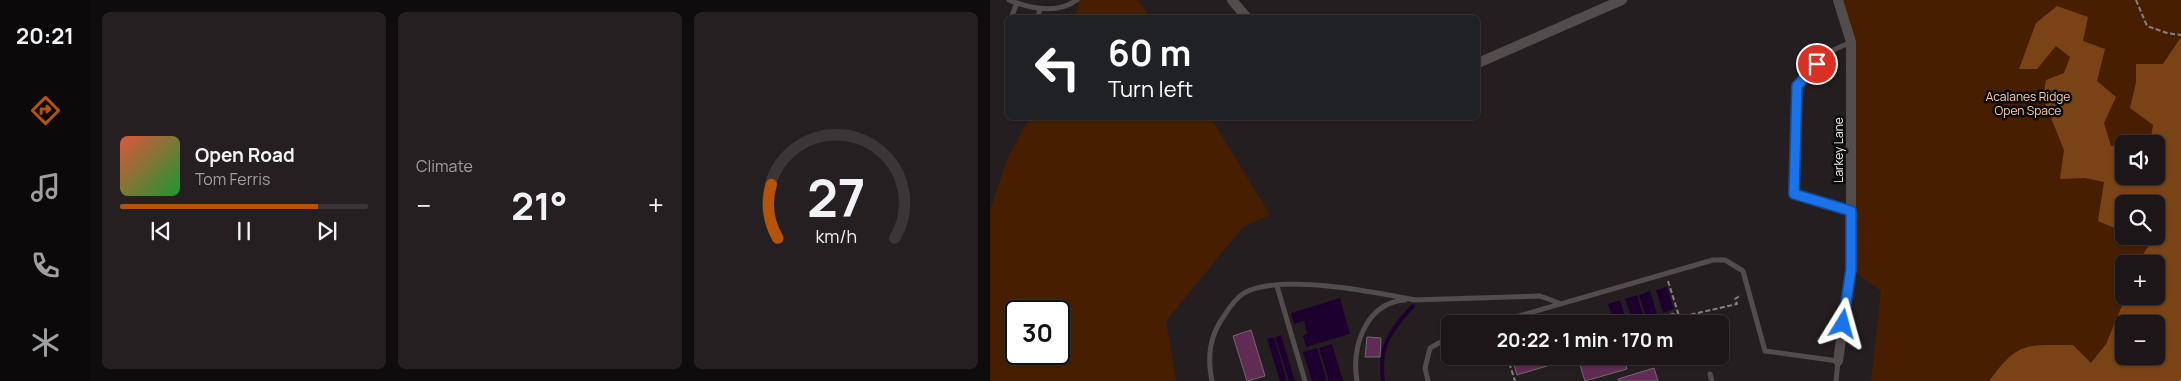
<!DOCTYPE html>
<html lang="en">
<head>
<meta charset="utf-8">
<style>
	body { margin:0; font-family:Manrope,sans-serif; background:#251f21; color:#f1f3f6; height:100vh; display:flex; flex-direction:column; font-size:19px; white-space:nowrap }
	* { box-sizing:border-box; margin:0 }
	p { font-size:16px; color:#a09fa2 }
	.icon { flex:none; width:28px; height:28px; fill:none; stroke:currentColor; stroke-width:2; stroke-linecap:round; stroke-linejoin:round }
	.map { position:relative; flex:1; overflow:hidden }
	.details { display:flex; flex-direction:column; gap:12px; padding:12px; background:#0f0c0d; width:900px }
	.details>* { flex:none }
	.banner { position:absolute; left:15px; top:15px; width:475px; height:105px; border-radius:8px; box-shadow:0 1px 4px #0004,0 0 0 1px #3a3537; background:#202124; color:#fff; overflow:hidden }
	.buttons { position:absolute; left:1125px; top:135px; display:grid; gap:10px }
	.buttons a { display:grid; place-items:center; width:50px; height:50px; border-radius:8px; background:#1c1618; box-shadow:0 1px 4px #0004,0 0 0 1px #3a3537; font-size:25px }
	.speed { position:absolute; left:15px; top:300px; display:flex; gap:10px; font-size:25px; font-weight:700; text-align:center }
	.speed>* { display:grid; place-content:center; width:65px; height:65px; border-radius:50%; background:#1c1618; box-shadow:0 1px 4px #0004,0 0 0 1px #3a3537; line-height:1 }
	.speed .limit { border:2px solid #111; border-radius:8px; background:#fff; color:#111 }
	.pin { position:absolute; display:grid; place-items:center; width:42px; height:42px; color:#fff; margin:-21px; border:2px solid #fff; border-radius:50%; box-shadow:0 1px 5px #0007 }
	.me { position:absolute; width:55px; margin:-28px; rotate:8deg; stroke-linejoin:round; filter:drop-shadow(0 0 4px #0008) }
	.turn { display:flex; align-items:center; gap:18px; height:105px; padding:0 20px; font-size:22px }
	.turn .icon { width:65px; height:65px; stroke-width:2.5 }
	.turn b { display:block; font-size:35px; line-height:42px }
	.big { font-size:38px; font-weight:700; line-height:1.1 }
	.details .tile { flex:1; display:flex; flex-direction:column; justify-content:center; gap:8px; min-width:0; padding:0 18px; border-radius:8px; background:#251f21 }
	.details .dial { align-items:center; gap:0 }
	.dial svg { height:130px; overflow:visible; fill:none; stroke:#3a3537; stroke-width:7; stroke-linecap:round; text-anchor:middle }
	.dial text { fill:#f1f3f6; stroke:none }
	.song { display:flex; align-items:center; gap:15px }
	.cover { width:60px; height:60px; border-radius:8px; background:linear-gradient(135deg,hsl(10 70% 55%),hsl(130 70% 35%)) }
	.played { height:5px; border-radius:2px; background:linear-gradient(90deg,#b45309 80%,#3a3537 80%) }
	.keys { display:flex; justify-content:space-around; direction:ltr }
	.heat { display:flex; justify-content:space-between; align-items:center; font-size:28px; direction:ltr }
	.details .tiles { flex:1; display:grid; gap:12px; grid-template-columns:repeat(3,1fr) }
	.trip { position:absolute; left:451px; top:315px; width:288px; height:50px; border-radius:8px; background:#1c1618; box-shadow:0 1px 4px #0004,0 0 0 1px #3a3537; font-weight:700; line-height:50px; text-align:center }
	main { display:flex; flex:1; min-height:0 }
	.dock { display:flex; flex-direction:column; width:90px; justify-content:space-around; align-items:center; background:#0b090a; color:#a09fa2 }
	.dock .icon { width:35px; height:35px }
	.dock .current { color:#b45309 }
	.dock b { font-size:22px; color:#f1f3f6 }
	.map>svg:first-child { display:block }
	.green { fill:#471f00; fill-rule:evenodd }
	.forest { fill:#794315; fill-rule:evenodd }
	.water { fill:#1e002f }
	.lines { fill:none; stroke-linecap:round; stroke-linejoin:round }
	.stream { stroke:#1e002f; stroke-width:4 }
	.building { fill:#602b54; stroke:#716a6f }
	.path { stroke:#868081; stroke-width:2; stroke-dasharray:5 2.5; stroke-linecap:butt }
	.lane { stroke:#534c4d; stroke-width:5 }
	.street { stroke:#534c4d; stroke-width:10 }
	.route-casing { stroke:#114b97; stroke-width:12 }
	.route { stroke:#1a73e8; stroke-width:9 }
	.labels { text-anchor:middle; stroke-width:5; stroke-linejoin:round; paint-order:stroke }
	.park-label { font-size:12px; fill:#ffcca8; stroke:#0c090a }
	.street-label { font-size:12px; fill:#f3eeef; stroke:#0c090a }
</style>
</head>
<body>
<main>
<nav class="dock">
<b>20:21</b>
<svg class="icon current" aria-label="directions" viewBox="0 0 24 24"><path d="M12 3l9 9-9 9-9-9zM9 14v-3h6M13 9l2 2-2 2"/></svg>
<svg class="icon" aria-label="music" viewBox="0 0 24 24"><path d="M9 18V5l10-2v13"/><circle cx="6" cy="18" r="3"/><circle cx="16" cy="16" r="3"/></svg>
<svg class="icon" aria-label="phone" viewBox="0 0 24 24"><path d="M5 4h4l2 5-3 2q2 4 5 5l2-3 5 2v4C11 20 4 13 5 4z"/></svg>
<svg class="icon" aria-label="climate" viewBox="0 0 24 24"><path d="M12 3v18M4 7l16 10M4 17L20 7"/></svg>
</nav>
<section class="details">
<div class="tiles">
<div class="tile">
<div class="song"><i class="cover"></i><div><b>Open Road</b><p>Tom Ferris</p></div></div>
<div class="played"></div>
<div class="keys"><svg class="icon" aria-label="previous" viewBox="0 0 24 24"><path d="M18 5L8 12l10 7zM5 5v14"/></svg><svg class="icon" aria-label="pause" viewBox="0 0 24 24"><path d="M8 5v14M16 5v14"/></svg><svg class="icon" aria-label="next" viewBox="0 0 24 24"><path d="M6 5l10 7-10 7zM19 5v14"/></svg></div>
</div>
<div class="tile"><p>Climate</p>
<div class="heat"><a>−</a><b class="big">21°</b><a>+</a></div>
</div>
<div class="tile dial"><svg viewBox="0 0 100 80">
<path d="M14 69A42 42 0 1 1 86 69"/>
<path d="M14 69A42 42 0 0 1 10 36" stroke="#b45309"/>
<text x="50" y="56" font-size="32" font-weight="700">27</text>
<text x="50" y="72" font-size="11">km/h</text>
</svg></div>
</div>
</section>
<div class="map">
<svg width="1191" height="381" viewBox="0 0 1191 381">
	<rect width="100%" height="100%" fill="#251e20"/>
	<!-- green -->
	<path class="green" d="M90 0H148L159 17H85Z
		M848 0H1191V381H1006L1005 374 999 381H881L891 291 861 269V42ZM1134 144H1166V176H1134ZM1134 204H1166V236H1134ZM1134 264H1166V296H1134ZM1134 324H1166V356H1134Z
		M39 118H221L280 215 253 227 176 321 186 381H0V210L17 160ZM26 311H69V354H26Z"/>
	<!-- forest -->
	<path class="forest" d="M1067 6 1098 17 1093 41 1115 49 1107 81 1126 97 1114 123 1121 146 1134 145V176H1166V144H1145L1160 142 1163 125 1140 108 1146 82V64H1173L1191 37V381H999C1029 341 1035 345 1083 345L1101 363 1116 344 1136 296H1166V264H1147L1170 228 1166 197 1162 204H1134V229L1129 230 1108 221 1114 182 1095 178 1070 179 1074 150 1053 98 1056 80 1074 73 1080 57 1066 46 1047 69H1029L1046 23ZM1134 324H1166V356H1134Z"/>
	<!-- water -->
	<path class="water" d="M677 287 684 309 673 313 666 290Z
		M660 291 667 314 656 317 649 295Z
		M647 295 654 318 643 321 635 299Z
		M350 298 360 334 316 347 313 336 317 334 314 321 304 324 301 313Z
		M630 300 637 323 636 324H625L618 304Z
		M291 335 305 381H299L285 337Z
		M284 337 297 381H290L277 339Z
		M342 344 353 381H339L329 348Z
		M327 348 337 381H322L313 352Z"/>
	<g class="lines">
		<!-- stream -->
		<path class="stream" d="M393 381C388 347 401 329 423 306"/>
	</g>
	<!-- building -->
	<path class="building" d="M684 313 688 324H657V321Z
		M261 330 275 376 257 381 243 336Z
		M377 337 391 338 390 357H375Z
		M541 356H579L580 359 527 375 523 362Z
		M587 356H633L637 369 595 381Z
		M664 368 668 381H628V379Z"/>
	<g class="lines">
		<!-- path -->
		<path class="path" d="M1146 0 1157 26 1177 33 1191 35
			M678 281 689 316
			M686 318 747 304 745 299 751 295
			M517 356 525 381
			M1190 381 1191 380"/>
		<!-- lane -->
		<path class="lane" d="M19 0C41 9 67 14 87 0
			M21 18 27 3
			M48 18 50 8
			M861 211 805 195 807 86 837 53 861 42
			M287 286 315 381
			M423 300 550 296 569 303
			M501 324 723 260H735L753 271 775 351 848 361 846 381
			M720 374 722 381
			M222 381C217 358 220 335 234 316 239 308 246 298 254 293 289 273 385 292 425 300
			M367 381C361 348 375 303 415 300
			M438 381 435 368 440 348 460 337"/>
		<!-- street -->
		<path class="street" d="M242 0 257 18
			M488 63 632 0
			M848 361 861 269V42L848 0"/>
	</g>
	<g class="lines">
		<!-- route casing -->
		<g class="route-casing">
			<path id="route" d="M827 64 807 86 804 194 861 211V269L853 324"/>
		</g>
		<!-- route -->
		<use href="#route" class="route"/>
	</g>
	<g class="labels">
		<!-- park labels -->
		<g class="park-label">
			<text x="1038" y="101">Acalanes Ridge<tspan x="1038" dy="14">Open Space</tspan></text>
		</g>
		<!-- street labels -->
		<g class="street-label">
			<text transform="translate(849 150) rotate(-90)" y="4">Larkey Lane</text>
		</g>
	</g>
</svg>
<div class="buttons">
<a><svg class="icon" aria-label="sound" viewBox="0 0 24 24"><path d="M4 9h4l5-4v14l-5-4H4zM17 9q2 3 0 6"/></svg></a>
<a><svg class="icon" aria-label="search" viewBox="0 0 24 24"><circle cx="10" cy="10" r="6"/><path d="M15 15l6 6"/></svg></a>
<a>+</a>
<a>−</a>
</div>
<div class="speed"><div class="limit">30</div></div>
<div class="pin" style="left:827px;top:64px;background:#d93025"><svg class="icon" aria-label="arrive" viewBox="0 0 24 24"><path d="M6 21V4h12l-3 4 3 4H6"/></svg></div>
<svg class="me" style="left:853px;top:324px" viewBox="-20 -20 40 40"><path d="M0-17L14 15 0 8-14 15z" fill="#1a73e8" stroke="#fff" stroke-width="4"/></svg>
<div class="trip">20:22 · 1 min · 170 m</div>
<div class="banner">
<div class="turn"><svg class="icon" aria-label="left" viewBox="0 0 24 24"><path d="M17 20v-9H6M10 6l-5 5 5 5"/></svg><div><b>60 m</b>Turn left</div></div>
</div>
</div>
</main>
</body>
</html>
